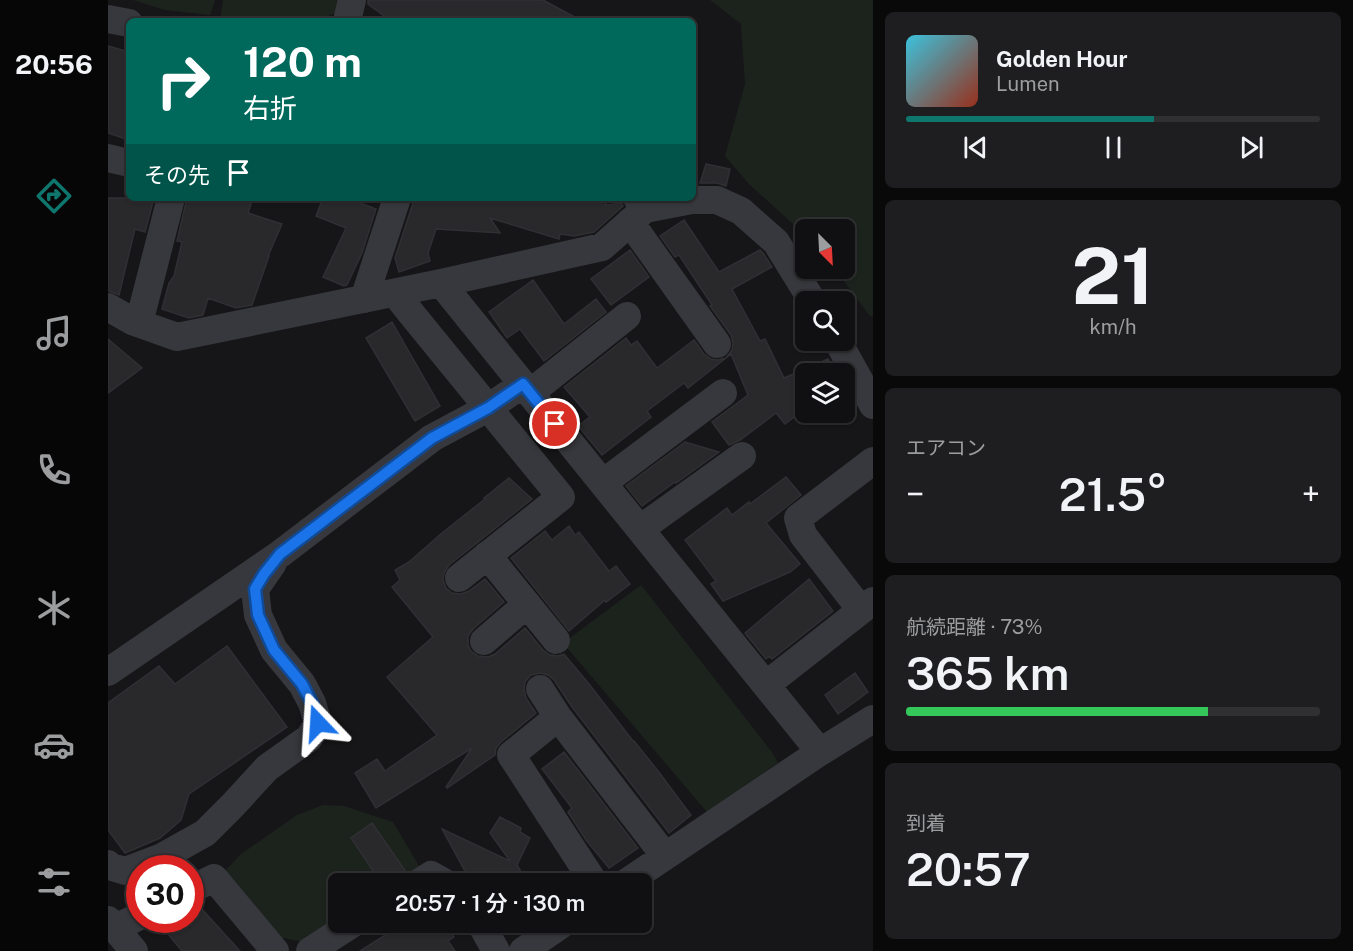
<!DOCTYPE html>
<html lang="ja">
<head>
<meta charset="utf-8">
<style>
	body { margin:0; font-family:"Public Sans","Noto Sans JP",sans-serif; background:#1e1e20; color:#f1f3f6; height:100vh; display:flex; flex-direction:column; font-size:22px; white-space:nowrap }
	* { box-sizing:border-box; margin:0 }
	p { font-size:20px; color:#9c9d9f }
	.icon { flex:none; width:33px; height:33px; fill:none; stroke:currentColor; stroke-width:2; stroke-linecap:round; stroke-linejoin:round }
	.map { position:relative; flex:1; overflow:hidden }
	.panel { display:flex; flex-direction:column; gap:12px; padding:12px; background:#09090a; width:480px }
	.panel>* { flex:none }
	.top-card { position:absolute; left:18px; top:18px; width:570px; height:183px; border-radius:9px; box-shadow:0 2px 4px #0004,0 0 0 2px #303032; background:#00695c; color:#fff; overflow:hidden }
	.needle { width:39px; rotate:156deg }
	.buttons { position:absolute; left:687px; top:219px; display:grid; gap:12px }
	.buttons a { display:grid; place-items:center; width:60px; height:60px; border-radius:9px; background:#101012; box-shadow:0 2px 4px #0004,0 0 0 2px #303032; font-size:30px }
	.speed { position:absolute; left:18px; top:855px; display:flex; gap:12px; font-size:30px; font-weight:700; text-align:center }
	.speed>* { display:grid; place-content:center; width:78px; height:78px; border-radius:50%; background:#101012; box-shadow:0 2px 4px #0004,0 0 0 2px #303032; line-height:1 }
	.speed .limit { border:9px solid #d22; background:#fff; color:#111 }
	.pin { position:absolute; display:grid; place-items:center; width:51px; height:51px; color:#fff; margin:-26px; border:3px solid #fff; border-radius:50%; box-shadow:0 2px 6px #0007 }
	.me { position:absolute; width:66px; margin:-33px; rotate:340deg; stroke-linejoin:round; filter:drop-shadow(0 0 4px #0008) }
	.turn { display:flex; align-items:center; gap:21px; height:126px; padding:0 18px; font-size:27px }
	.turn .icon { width:78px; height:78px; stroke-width:2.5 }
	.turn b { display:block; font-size:42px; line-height:51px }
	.then { display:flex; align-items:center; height:57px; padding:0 18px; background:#0003; gap:12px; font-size:22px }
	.big { font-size:45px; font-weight:600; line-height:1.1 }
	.panel .card { flex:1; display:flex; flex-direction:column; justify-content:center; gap:9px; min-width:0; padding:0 21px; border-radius:9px; background:#1e1e20 }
	.panel .dial { align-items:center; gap:0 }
	.dial b { font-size:78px; line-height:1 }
	.song { display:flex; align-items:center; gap:18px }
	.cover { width:72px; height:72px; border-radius:9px; background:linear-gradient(135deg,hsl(190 70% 55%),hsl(10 70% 35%)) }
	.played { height:6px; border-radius:3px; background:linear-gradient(90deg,#0f766e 60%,#303032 60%) }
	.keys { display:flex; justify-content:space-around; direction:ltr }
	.heat { display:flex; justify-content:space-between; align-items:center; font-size:33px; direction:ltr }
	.charge { height:9px; border-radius:4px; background:linear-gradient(90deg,#34c759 73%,#303032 0) }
	.trip { position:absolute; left:220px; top:873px; width:324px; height:60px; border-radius:9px; background:#101012; box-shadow:0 2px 4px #0004,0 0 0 2px #303032; font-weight:600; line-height:60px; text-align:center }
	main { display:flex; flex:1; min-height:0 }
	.menu { display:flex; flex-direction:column; width:108px; justify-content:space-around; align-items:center; background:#060607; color:#9c9d9f }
	.menu .icon { width:42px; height:42px }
	.menu .on { color:#0f766e }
	.menu b { font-size:27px; color:#f1f3f6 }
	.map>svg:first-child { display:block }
	.green { fill:#1c231d }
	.building { fill:#29292c; stroke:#303034; stroke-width:1.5 }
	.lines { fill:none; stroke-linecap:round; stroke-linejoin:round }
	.street { stroke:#37383d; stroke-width:28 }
	.route-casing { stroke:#114b97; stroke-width:15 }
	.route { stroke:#1a73e8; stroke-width:10 }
</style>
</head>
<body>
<main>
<nav class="menu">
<b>20:56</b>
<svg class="icon on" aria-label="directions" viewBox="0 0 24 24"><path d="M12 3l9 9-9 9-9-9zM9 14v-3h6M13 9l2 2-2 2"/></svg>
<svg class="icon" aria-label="music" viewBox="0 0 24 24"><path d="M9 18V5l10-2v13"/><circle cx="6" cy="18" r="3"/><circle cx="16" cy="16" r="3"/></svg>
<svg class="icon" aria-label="phone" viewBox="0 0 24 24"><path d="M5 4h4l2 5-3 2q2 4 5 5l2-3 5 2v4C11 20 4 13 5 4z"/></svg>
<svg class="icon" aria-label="climate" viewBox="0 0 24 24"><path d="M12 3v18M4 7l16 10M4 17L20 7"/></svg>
<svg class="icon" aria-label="car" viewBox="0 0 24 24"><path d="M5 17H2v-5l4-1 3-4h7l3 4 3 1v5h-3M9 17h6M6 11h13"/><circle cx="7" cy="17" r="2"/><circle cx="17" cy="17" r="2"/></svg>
<svg class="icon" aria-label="filters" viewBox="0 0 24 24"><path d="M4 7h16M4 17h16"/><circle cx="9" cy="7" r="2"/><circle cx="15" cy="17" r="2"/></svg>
</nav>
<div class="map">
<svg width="765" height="951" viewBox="0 0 765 951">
	<rect width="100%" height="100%" fill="#161618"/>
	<!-- green -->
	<path class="green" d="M25 0H107L102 15 57 10Z
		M115 0H236L227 13 211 20 112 21Z
		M602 0H765V317L761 315 727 269 736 268V230H698L697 235 641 184 617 156 637 84 633 24Z
		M533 585 664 752 670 763 599 812 455 643Z
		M215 805 236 806 285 822 314 871 291 883 231 884V920L195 942 171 937 114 874 133 854 189 815Z"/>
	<!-- building -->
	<path class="building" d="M260 0H435L474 21H283L260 4Z
		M0 46 21 52V140L0 133Z
		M598 164 622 169 618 186 609 183H592Z
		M0 198H46L37 232 27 229 11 295 0 291Z
		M79 198H145L140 213 174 224 160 256H161L144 305 128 308 100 298 95 315 81 318 54 309 61 283 66 276 74 242 69 241Z
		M215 198H239L268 209 254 253 239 285 236 286 215 277 238 228 208 216Z
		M305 198H499L498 205 514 203 515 206 486 232 466 236 452 234 451 239 382 218 392 233 328 229 320 253 322 261 291 272 287 258 305 203Z
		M576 220 611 272 652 250 655 253 664 267 624 289 652 341 657 339 676 378 720 359 729 374H698V408L677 424 668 413 632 440 621 445 604 422 640 395 623 354 580 388 576 383 539 411 543 417 494 455 470 426 482 417 456 387 518 338 523 345 529 341 549 368 586 340 596 354 603 359 610 360 618 358 624 350 625 343 623 335 602 306 604 305 571 255 567 257 552 236Z
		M522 250 541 277 503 305 483 279Z
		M425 280 456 324 488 299 498 312 436 361 412 329 399 338 381 312Z
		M284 322 332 406 307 421 258 338Z
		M0 339 34 368 0 393Z
		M577 442 611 452 568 483 567 482 534 506 518 486Z
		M678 477 693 495 658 523 692 564 682 572 615 601 603 584 608 581 577 540 619 508 624 515 641 502 642 504Z
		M401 478 424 499 341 565 336 573 335 580 338 588 344 593 353 594 361 591 377 579 396 602 365 629 360 636V645L363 651 370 656 380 657 387 654 417 628 435 650 442 655 450 656 456 654 481 684 525 741H526L550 771 583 815 561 833 464 707 446 680 440 675 432 673 423 675 417 682 416 689 418 698 428 713 393 742 388 748 387 755 339 788 338 787 364 748 268 808 247 773 269 759 277 771 329 735 279 677 325 637 284 587 292 580 287 570 301 562 334 533 377 499 376 498Z
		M461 526 467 535 471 532 501 571 508 566 522 584 498 602 497 600 461 631 403 558 437 531 444 540Z
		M701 579 725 611 664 659 661 656 658 659 637 633Z
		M119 646 179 727 81 794 73 820 52 838 17 853 0 830V703L51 666 67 684Z
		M747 673 760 692 730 714 717 695Z
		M456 752 530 848 501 868 478 840 460 812 464 808 434 769Z
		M392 817 413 828 412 832 422 838 409 865 420 884H364L334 829 402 861 382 833Z
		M264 823 298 872 283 884H274L243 838Z
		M91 906 132 951H74L60 934 76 920H82V914Z
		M298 922H337L346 937 340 941 347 951H252Z"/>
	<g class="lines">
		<!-- street -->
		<path class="street" d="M0 19 21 23
			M239 21 244 0
			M0 158 21 163
			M537 209 584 200H609L633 211 668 242 705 302
			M522 222 609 344
			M333 283 712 752
			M287 293 302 312 453 497 351 578
			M256 299 289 198
			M0 307 24 321 69 337 333 283 494 247 537 209 529 198
			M31 323 63 198
			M729 340 765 405
			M422 393 519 316
			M495 483 615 393
			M532 529 634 456
			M379 555 448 640
			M753 610 695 535 690 518 765 461
			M376 641 419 604
			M0 672 172 554 324 438 380 408 415 384
			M658 685 765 601
			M432 689 450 717
			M0 864 1 866 17 871 54 857 97 833 125 805 159 768 201 738 210 723 204 703 194 684 166 650 150 615 147 589 165 563
			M309 884 323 875 339 884
			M487 884 403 755 450 717 557 856
			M516 884 712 752 765 719
			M82 890 106 878 167 951
			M0 920 26 951
			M372 922 388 951
			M7 928 32 916
			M202 951 247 922
			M415 951 457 922"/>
	</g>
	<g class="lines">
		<!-- route casing -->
		<g class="route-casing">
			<path id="route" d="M210 723 204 703 194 684 166 650 150 615 147 589 156 574 172 554 324 438 380 408 415 384 447 424"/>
		</g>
		<!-- route -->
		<use href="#route" class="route"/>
	</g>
</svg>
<div class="buttons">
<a><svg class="needle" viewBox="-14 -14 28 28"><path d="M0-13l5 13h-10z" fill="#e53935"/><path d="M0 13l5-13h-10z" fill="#9c9d9f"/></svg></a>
<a><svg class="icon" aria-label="search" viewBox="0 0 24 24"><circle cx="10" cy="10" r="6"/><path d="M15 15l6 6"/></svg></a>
<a><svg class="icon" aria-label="layers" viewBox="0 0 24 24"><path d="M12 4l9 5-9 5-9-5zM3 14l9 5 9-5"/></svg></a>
</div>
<div class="speed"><div class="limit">30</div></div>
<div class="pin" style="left:447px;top:424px;background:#d93025"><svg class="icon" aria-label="arrive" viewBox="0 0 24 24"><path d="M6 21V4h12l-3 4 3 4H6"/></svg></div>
<svg class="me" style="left:210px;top:723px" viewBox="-20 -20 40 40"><path d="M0-17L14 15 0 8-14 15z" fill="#1a73e8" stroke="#fff" stroke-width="4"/></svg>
<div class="trip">20:57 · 1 分 · 130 m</div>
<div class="top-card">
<div class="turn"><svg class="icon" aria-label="right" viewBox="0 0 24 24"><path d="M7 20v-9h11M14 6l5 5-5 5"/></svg><div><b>120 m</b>右折</div></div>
<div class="then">その先<svg class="icon" aria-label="arrive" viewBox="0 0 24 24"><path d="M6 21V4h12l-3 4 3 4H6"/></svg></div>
</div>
</div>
<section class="panel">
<div class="card">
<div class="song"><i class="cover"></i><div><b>Golden Hour</b><p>Lumen</p></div></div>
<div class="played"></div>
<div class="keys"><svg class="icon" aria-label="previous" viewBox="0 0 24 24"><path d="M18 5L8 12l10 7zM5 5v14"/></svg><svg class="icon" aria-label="pause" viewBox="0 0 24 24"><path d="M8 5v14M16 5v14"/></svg><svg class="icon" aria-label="next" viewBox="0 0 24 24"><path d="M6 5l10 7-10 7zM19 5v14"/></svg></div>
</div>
<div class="card dial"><b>21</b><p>km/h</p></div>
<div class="card"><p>エアコン</p>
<div class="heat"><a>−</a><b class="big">21.5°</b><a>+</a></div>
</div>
<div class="card"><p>航続距離 · 73%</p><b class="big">365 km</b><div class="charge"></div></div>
<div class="card"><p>到着</p><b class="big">20:57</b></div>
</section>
</main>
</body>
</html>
